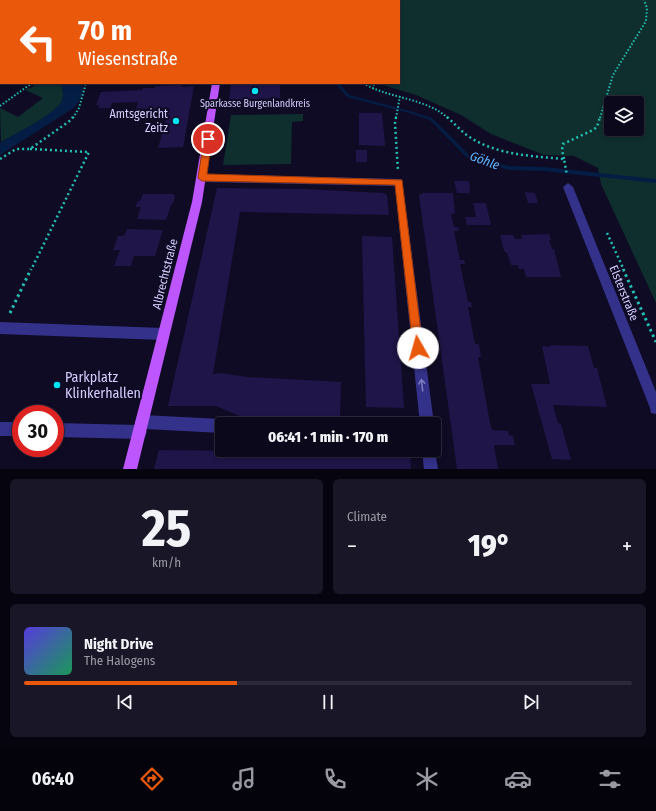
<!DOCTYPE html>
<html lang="en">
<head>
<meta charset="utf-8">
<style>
	body { margin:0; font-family:"Fira Sans Condensed",sans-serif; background:#191628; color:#f1f3f6; height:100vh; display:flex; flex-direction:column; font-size:15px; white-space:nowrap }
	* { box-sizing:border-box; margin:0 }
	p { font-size:13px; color:#9a9aa3 }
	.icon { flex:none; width:22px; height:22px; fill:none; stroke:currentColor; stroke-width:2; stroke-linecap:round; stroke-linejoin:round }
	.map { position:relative; height:469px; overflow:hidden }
	.drawer { display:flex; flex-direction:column; gap:10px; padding:10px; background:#06040f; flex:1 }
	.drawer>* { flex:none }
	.guide { position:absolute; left:0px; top:0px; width:400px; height:84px; box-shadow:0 2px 6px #0003,0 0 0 1px #2b293a; background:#ea580c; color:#fff; overflow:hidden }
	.fabs { position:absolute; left:604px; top:96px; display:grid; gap:8px }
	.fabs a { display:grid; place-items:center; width:40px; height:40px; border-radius:4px; background:#0b081b; box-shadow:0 2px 6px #0003,0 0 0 1px #2b293a; font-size:20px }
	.speed { position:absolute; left:12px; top:405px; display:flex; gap:8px; font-size:20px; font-weight:700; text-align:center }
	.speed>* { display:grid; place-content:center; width:52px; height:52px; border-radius:50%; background:#0b081b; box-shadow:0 2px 6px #0003,0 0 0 1px #2b293a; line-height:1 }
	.speed .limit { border:6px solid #d22; background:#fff; color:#111 }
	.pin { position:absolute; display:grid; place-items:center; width:34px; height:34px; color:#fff; margin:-17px; border:2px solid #fff; border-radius:50%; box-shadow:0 1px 4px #0007 }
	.me { position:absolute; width:44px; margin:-22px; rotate:353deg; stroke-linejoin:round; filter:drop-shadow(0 0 3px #0008) }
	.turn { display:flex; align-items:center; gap:14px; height:84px; padding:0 12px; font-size:18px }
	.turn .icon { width:52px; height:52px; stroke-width:2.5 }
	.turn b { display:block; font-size:28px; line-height:34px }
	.big { font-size:30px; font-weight:800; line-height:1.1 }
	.drawer .widget { flex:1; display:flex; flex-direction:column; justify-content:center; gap:6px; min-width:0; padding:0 14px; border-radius:6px; background:#191628 }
	.drawer .dial { align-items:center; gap:0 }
	.dial b { font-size:52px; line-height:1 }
	.song { display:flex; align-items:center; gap:12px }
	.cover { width:48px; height:48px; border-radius:6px; background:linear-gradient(135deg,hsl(250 70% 55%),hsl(150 70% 35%)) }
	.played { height:4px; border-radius:2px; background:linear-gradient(90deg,#ea580c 35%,#2b293a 35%) }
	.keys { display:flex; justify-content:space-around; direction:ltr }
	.heat { display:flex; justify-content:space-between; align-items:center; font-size:22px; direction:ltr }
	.drawer .tiles { flex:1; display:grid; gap:10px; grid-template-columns:1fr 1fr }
	.widget:last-child { grid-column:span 2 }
	.trip { position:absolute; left:215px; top:417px; width:226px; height:40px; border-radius:4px; background:#0b081b; box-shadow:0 2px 6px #0003,0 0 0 1px #2b293a; font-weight:800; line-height:40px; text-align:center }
	.tab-bar { display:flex; height:64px; justify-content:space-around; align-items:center; background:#04030b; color:#9a9aa3 }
	.tab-bar .icon { width:28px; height:28px }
	.tab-bar .active { color:#ea580c }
	.tab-bar b { font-size:18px; color:#f1f3f6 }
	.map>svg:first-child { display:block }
	.green { fill:#0e2f2d; fill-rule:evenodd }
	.water { fill:#041d45 }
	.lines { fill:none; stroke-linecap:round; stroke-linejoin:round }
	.stream { fill:#041d45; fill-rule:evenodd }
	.building { fill:#1f1548 }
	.path-far2 { stroke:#21c1b5; stroke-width:2; stroke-dasharray:1.5 2; stroke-linecap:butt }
	.path-far1 { stroke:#21c1b5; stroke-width:2.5; stroke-dasharray:2 3; stroke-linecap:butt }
	.path { stroke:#21c1b5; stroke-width:3; stroke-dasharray:2.5 3.5; stroke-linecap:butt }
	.minor { fill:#333189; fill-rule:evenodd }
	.major { fill:#be56ff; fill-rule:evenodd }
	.oneway { stroke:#7b78be }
	.route { fill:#ea580c; stroke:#983908 }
	.poi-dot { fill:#00e4fa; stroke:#0f0b24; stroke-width:1.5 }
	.labels { text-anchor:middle; stroke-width:4; stroke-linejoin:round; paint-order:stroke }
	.far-poi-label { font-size:10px; fill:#d4cfff; stroke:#0f0b24 }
	.poi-label { font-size:12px; fill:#d4cfff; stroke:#0f0b24; text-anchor:end }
	.street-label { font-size:12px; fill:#d4cfff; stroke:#0f0b24 }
	.water-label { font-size:13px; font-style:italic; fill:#5db6ff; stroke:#0f0b24 }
	.near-poi-label { font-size:14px; fill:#d4cfff; stroke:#0f0b24; text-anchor:start }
</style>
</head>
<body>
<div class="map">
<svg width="656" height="469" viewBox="0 0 656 469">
	<rect width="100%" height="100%" fill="#0f0b24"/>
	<!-- green -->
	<path class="green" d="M365 0H656V303L601 184 598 168 574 156 544 155 491 134 461 115 416 95 383 85V83H399V1ZM611 103H637V129H611Z
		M37 83H60C63 88 64 95 62 101 56 114 15 134 1 142L0 108 18 117 43 98 25 90 29 88H31Z
		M303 114V121L292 122 291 164 223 165 231 115Z"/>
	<!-- water -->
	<path class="water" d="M60 83H82C84 93 81 99 75 107L0 155V143C14 134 56 114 62 101 64 95 63 88 60 83Z"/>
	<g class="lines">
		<!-- stream -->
		<path class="stream" d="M331 0H335L336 1H332Z
			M335 83H339L349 95 410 111 432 118 469 155 509 166 544 167 656 179V183L544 171 509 170 468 158 466 157 430 120 409 113 347 97Z"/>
	</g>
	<!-- building -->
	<path class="building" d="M250 83H280V98L229 100 231 84Z
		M182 85V87L194 86 183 147 158 148 169 109 171 108 136 109 138 102 112 103 110 108H98L99 105H96L101 92 142 90 143 88H155V86Z
		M359 113H382L385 146 359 145Z
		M356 150H367V162H356Z
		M454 181H469L470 193H457Z
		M217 188 305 189 383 193 387 195 389 215 240 212 213 374 221 373 247 377 341 382 340 420 242 417 216 406H168Z
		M525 192 535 193 538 203H528Z
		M423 193H453L455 214H451L454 227H458L459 231H454L460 260H464L465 264H460L468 302H471L472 307H468L475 344H479L481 357H478L490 423 492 430 508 431 509 435 513 436 515 445H494L498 469H457L419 195Z
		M143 194H174L175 198 173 203 171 205 166 220 137 219 141 207H135L138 201H140Z
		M473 203H486L491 225H467L465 217H476Z
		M127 229 163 230 155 256H134L131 266H114L120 250H113L118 236H124Z
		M549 234 551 240H549L552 249H554L561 277H526L524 269H519L518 265H511L507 253 504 251 500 235H513L515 239H522L521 235Z
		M362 236 392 237 404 408 366 407Z
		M550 345 588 346 594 368H597L607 407 553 405 558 423 561 424 571 460 552 459 531 384H550L542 346 550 347Z
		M159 450 410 453 411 469H154Z"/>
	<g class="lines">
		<!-- path-far2 -->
		<path class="path-far2" d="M351 0 353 1
			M64 1H67
			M80 1 84 0
			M176 1 178 0
			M363 83C389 99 424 97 448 118
			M373 89 374 83
			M0 106 32 83
			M73 118 79 108 86 83
			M396 118 400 96
			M600 118 613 75 646 21 647 8 644 0"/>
		<!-- path-far1 -->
		<path class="path-far1" d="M396 117 395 123 398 171
			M447 117C454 123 460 130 468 136 496 155 531 156 564 159L567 175
			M30 149 89 152 31 270
			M0 159 16 149H30L71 120 73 117
			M564 159 562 150 563 144 593 130 597 127 600 117
			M607 233 624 270"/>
		<!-- path -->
		<path class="path" d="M623 269 656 342
			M10 313 31 269"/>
		<!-- minor -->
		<path class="minor" d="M202 174 402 179 434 424H420L395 186 202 182 197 178Z
			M568 183 573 187 656 392V414L651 413 650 408 563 187Z
			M0 322 163 328 167 330 169 334 167 338 163 340 0 334Z
			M142 415 222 419 227 421 228 424H222V433L145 429 147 432 145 437 140 439 55 437V423L137 425 135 422 137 417Z
			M0 422H21V436H0Z
			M434 446 438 469H424L422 450H434Z"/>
		<!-- major -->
		<path class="major" d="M224 0H230V1H224Z
			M212 83H220L202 202 137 469H123L192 202Z"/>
	</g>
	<!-- one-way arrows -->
	<defs><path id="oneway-shaft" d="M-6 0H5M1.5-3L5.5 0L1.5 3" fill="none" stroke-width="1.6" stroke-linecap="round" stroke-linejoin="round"/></defs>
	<use class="oneway" href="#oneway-shaft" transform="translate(422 385) rotate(-97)"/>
	<!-- route -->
	<path class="route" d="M208 136 212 139 207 174 402 180 423 348 422 352 418 354 414 352 413 348 395 185 202 181 198 178 204 139Z"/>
	<!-- markers -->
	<g class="poi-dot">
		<circle cx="255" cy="91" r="4"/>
		<circle cx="176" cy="121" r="4"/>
		<circle cx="57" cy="385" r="4"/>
	</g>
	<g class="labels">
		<!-- far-poi labels -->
		<g class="far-poi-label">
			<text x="255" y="107">Sparkasse Burgenlandkreis</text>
		</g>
		<!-- poi labels -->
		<g class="poi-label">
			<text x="168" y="118">Amtsgericht<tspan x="168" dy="14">Zeitz</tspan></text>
		</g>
		<!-- street labels -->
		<g class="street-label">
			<text transform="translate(165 274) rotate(-76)" y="4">Albrechtstraße</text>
			<text transform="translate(624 293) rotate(68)" y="4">Elsterstraße</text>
		</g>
		<!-- water labels -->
		<g class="water-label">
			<text transform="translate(485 160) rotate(20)" y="5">Göhle</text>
		</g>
		<!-- near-poi labels -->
		<g class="near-poi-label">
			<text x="65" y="382">Parkplatz<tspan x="65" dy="16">Klinkerhallen</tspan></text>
		</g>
	</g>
</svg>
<div class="fabs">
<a><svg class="icon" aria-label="layers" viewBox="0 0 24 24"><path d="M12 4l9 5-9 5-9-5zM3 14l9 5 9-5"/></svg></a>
</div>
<div class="speed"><div class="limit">30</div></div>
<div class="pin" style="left:208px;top:139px;background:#d93025"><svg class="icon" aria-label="arrive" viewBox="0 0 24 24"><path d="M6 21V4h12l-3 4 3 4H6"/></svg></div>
<svg class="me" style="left:418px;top:348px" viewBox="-20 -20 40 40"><circle r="19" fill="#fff"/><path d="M0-13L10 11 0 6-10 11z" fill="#ea580c"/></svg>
<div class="trip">06:41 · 1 min · 170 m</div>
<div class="guide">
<div class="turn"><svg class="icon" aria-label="left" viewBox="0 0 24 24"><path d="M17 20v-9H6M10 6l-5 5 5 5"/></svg><div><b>70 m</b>Wiesenstraße</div></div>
</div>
</div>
<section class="drawer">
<div class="tiles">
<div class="widget dial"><b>25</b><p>km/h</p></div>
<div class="widget"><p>Climate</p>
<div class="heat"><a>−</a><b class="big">19°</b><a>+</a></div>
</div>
<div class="widget">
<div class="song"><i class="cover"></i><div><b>Night Drive</b><p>The Halogens</p></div></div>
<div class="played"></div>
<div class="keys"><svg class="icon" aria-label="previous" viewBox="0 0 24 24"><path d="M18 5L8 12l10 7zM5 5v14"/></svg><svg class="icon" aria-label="pause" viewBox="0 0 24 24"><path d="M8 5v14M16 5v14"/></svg><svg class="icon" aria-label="next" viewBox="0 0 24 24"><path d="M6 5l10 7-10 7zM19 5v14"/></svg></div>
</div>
</div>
</section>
<nav class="tab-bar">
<b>06:40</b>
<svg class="icon active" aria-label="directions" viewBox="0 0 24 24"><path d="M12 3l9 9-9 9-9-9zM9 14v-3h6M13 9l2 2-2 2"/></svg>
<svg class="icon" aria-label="music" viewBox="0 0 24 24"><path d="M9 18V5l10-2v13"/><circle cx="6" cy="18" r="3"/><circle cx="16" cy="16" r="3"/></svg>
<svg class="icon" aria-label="phone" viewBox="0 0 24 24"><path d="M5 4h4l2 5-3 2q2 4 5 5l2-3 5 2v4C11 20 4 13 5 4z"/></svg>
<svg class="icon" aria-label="climate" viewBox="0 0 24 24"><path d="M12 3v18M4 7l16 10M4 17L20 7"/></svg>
<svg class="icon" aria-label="car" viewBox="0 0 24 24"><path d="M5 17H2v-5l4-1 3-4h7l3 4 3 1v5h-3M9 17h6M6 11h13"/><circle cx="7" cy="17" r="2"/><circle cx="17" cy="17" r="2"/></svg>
<svg class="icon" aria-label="filters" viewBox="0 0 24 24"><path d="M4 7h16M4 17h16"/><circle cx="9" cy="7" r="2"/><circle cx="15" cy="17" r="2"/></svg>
</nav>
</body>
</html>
